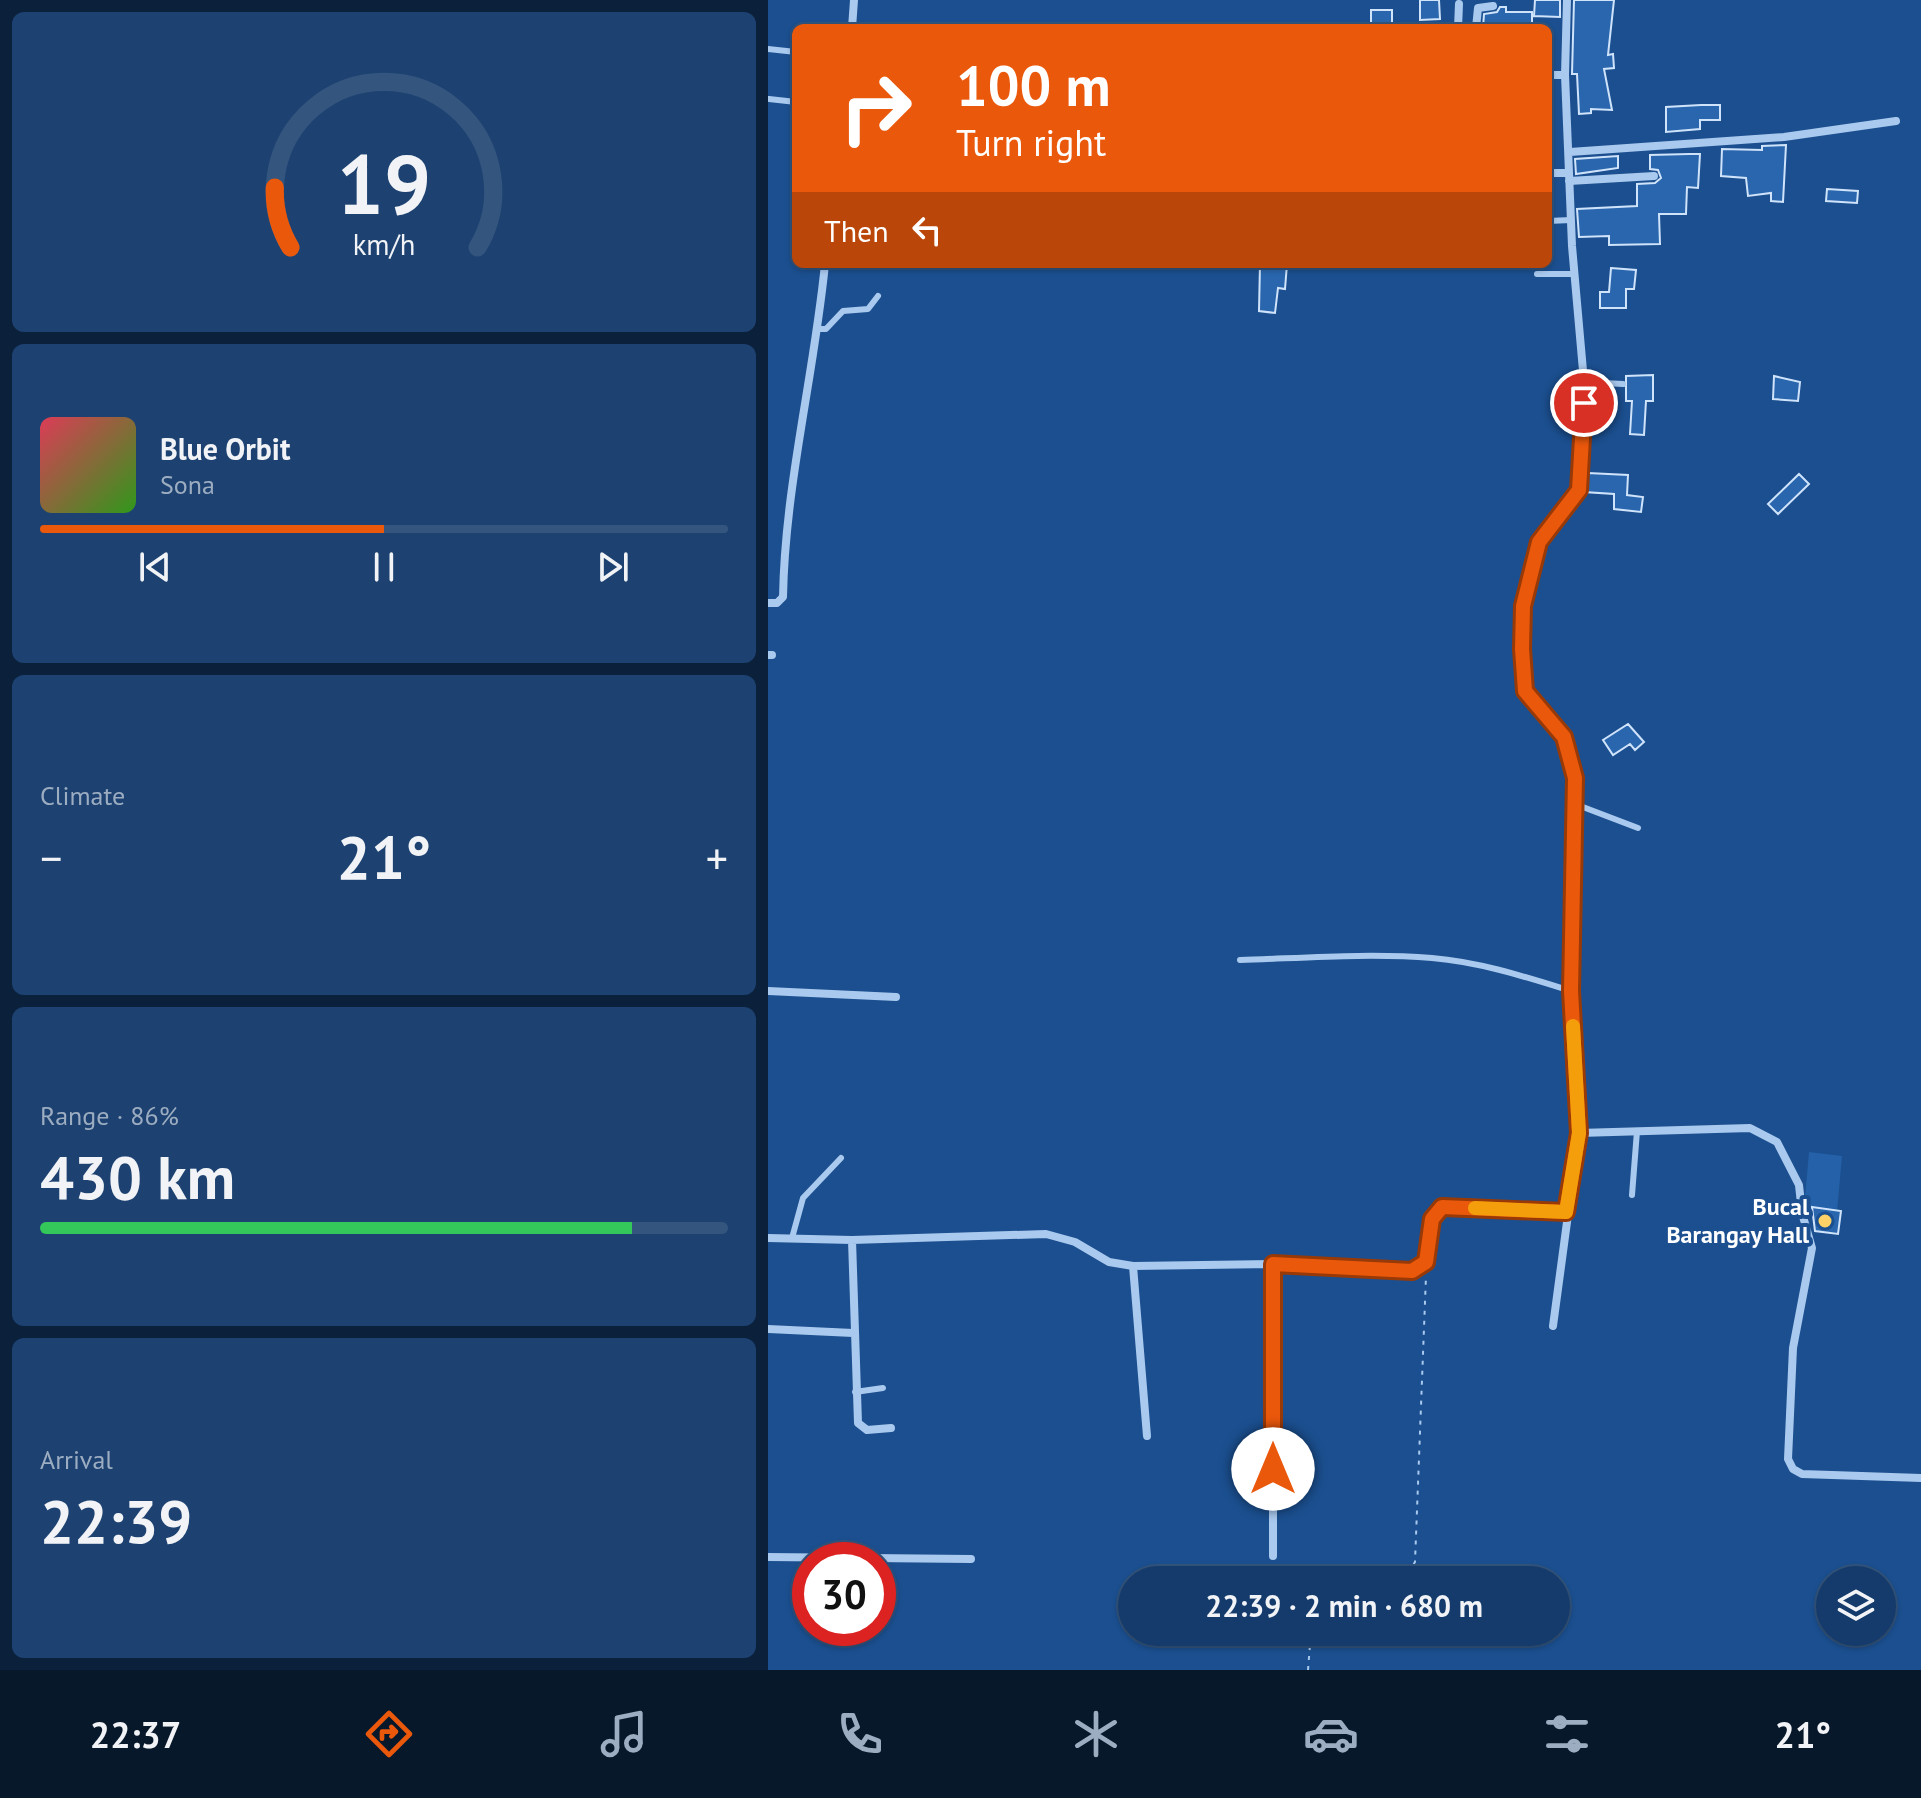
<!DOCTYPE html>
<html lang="en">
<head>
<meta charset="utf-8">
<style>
	body { margin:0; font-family:"PT Sans",sans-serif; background:#1d4271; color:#f1f3f6; height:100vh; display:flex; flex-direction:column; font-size:30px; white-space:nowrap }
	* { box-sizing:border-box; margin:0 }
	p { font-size:26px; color:#9dadc1 }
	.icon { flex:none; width:44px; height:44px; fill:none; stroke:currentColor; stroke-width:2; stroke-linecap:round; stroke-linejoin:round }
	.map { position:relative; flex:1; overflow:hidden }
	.side { display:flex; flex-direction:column; gap:12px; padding:12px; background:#0b203b; width:768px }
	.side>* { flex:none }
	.banner { position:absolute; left:24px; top:24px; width:760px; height:244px; border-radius:12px; box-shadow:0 2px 6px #0004,0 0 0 2px #33557e; background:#ea580c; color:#fff; overflow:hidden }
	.fabs { position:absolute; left:1048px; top:1566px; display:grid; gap:16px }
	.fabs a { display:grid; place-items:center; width:80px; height:80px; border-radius:50%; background:#143b6b; box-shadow:0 2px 6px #0004,0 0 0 2px #33557e; font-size:40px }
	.speed { position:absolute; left:24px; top:1542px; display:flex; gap:16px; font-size:40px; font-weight:700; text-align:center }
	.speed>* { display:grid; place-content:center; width:104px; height:104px; border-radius:50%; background:#143b6b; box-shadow:0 2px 6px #0004,0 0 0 2px #33557e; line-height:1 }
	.speed .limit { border:12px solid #d22; background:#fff; color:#111 }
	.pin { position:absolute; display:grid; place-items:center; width:68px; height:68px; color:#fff; margin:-34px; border:4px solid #fff; border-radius:50%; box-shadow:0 2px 8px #0007 }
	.me { position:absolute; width:88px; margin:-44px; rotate:0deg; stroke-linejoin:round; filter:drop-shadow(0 0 6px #0008) }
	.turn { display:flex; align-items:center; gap:28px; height:168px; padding:0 32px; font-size:36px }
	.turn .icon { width:104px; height:104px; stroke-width:2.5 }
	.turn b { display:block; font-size:56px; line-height:68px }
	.then { display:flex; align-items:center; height:76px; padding:0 32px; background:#0003; gap:16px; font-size:30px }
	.big { font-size:60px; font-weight:700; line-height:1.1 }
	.side .widget { flex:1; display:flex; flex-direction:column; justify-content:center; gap:12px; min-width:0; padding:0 28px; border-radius:12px; background:#1d4271 }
	.side .dial { align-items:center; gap:0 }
	.dial svg { height:208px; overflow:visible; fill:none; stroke:#33557e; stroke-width:7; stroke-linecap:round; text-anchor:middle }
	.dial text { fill:#f1f3f6; stroke:none }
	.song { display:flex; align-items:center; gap:24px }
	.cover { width:96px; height:96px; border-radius:12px; background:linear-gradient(135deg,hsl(350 70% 55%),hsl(110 70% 35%)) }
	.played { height:8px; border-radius:4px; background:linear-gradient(90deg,#ea580c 50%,#33557e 50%) }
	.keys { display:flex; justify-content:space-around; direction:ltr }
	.heat { display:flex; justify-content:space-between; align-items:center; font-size:44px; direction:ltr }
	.charge { height:12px; border-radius:6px; background:linear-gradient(90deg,#34c759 86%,#33557e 0) }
	.trip { position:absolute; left:350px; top:1566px; width:452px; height:80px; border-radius:40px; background:#143b6b; box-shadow:0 2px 6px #0004,0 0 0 2px #33557e; font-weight:700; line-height:80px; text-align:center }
	.menu { display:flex; height:128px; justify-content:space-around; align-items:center; background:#08182b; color:#9dadc1 }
	.menu .icon { width:56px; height:56px }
	.menu .active { color:#ea580c }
	.menu b { font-size:36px; color:#f1f3f6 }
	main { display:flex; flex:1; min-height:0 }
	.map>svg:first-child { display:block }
	.green { fill:#2461a8 }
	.building { fill:#2a66ad; stroke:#cfe3fa; stroke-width:2 }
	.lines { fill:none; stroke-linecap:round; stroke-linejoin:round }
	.path { stroke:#a9c9ee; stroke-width:2; stroke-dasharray:4 6; stroke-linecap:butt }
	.lane { stroke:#a9c9ee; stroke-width:6 }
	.street { stroke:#a9c9ee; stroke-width:8 }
	.route-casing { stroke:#983908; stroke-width:20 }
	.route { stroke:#ea580c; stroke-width:14 }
	.slow { stroke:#f59e0b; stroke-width:14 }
	.poi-dot { fill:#ffd166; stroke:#1b4f8f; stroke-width:3 }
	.labels { text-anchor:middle; stroke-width:8; stroke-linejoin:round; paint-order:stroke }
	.poi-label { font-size:24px; font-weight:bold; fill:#fff; stroke:#1b4f8f; text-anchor:end }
</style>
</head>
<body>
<main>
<section class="side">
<div class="widget dial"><svg viewBox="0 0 100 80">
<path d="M14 69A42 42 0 1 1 86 69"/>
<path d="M14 69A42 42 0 0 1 8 46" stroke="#ea580c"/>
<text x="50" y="56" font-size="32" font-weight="700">19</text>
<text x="50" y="72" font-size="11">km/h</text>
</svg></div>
<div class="widget">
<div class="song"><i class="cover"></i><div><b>Blue Orbit</b><p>Sona</p></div></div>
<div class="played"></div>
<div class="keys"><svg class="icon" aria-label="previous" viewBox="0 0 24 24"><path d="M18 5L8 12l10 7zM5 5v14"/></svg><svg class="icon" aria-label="pause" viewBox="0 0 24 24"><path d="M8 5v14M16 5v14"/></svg><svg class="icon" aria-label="next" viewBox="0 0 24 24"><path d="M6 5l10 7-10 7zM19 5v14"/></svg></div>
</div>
<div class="widget"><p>Climate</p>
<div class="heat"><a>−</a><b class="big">21°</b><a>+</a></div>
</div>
<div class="widget"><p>Range · 86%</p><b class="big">430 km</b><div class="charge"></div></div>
<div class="widget"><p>Arrival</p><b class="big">22:39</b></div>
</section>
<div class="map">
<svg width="1153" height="1670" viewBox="0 0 1153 1670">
	<rect width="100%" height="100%" fill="#1b4f8f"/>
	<!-- green -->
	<path class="green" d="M1041 1152 1074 1156 1069 1212 1036 1209Z"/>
	<!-- building -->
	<path class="building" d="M652 0H671L672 19 652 20Z
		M767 0H792V17L766 16Z
		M806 0H846L840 55 845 54 846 68 836 69 844 110 823 109V113L811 114 809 74H804Z
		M732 7H738V12H764V28H715L716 14 729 12Z
		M603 10H624V28H603Z
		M933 105H952V120H932V129L898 132V107Z
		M1018 145 1015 202 1003 201V193L980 196 978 178 953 176 954 149 994 150V146Z
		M921 154H932L930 188 919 187 918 214H891L892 244 841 245V236L811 237 809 209 869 206V184L887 183 893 178 890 170 882 169V155Z
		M850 156V168L808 174 807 159Z
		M1059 189 1090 191 1089 203 1058 201Z
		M492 264H519L517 289 510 288 507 313 491 311Z
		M843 268 868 270 866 289H858V308H832V292H841Z
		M885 375V401H878L876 435 862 434 864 401H858V376Z
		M1006 376 1032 382 1030 401 1005 399Z
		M820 473 860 475 859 495 875 497 873 512 846 509V494L816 492Z
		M1031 474 1041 484 1010 514 1000 504Z
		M860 724 876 742 867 750 862 744 845 755 835 740Z
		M1044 1207 1073 1211 1070 1234 1047 1231Z"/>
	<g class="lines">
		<!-- path -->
		<path class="path" d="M545 1580 546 1575 554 1569 642 1570 647 1562 658 1276
			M540 1670 543 1632"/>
		<!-- lane -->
		<path class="lane" d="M0 49 28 52
			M1 99 28 102
			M780 221 803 220
			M769 274H806
			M51 329H58L75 311 100 309 110 296
			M816 382 855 384
			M807 804 870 828
			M472 960C536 958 600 953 664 958 712 962 758 977 803 991
			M864 1195 869 1131
			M24 1238 35 1198 73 1158
			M87 1392 115 1388"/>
		<!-- street -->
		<path class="street" d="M84 28 86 0
			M690 28 691 4
			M708 28 710 8 725 6
			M780 75H797
			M802 152 1016 137 1128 121
			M780 173H801
			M801 181 886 176
			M0 603H9L15 597C17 485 46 376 57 264
			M0 655H4
			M0 991 128 997
			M811 1133 982 1128 1009 1142 1031 1185 1034 1213 1044 1248 1025 1348 1020 1459 1025 1469 1034 1474 1153 1478
			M0 1238 84 1240 278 1234 307 1242 341 1262 365 1266 505 1264 644 1271 658 1262 664 1219 674 1207 798 1212
			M84 1240 90 1423 99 1430 123 1428
			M365 1266 379 1436
			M785 1326 811 1133 803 991 807 778 796 737 764 702 757 691 754 671 755 606 764 564 771 542 805 501 813 479 816 382 804 246 797 75 799 0
			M0 1329 85 1333
			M505 1556V1264
			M0 1557 203 1559"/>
	</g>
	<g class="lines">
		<!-- route casing -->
		<g class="route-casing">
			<path id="route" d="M505 1469V1264L644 1271 658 1262 664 1219 674 1207 798 1212 811 1133 803 991 807 778 796 737 757 691 754 649 755 606 771 542 811 490 816 403"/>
		</g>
		<!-- route -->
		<use href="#route" class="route"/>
		<!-- slow -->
		<path class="slow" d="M707 1208 798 1212 811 1133 805 1026"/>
	</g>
	<!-- markers -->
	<circle class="poi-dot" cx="1057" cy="1221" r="8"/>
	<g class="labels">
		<!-- poi labels -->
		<g class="poi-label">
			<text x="1041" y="1215">Bucal<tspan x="1041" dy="28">Barangay Hall</tspan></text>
		</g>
	</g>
</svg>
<div class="fabs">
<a><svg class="icon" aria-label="layers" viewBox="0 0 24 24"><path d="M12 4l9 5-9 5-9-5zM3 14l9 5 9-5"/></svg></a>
</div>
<div class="speed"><div class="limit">30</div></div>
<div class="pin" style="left:816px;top:403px;background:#d93025"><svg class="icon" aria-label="arrive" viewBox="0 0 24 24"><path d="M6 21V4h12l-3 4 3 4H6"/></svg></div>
<svg class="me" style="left:505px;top:1469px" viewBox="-20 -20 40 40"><circle r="19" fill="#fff"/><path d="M0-13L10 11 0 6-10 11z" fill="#ea580c"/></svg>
<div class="trip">22:39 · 2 min · 680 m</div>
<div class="banner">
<div class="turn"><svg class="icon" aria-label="right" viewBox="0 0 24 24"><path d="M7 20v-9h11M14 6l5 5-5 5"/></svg><div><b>100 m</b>Turn right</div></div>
<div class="then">Then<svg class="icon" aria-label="left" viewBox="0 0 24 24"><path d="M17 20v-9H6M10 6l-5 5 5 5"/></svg></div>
</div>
</div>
</main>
<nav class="menu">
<b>22:37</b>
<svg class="icon active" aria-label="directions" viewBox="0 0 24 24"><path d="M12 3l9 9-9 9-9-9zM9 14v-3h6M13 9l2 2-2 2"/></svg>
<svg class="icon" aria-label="music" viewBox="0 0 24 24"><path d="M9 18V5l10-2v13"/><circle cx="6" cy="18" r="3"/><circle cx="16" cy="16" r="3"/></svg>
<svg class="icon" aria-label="phone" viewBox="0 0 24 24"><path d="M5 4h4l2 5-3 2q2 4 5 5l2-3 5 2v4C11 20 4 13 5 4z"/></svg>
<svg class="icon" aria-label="climate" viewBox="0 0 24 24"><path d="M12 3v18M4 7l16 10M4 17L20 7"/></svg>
<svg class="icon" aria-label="car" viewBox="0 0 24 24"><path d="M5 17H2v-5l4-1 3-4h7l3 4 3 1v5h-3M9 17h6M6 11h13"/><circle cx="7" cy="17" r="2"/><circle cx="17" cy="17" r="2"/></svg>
<svg class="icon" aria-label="filters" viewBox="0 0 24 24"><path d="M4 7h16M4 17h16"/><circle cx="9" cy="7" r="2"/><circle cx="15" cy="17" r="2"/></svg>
<b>21°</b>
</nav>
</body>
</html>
